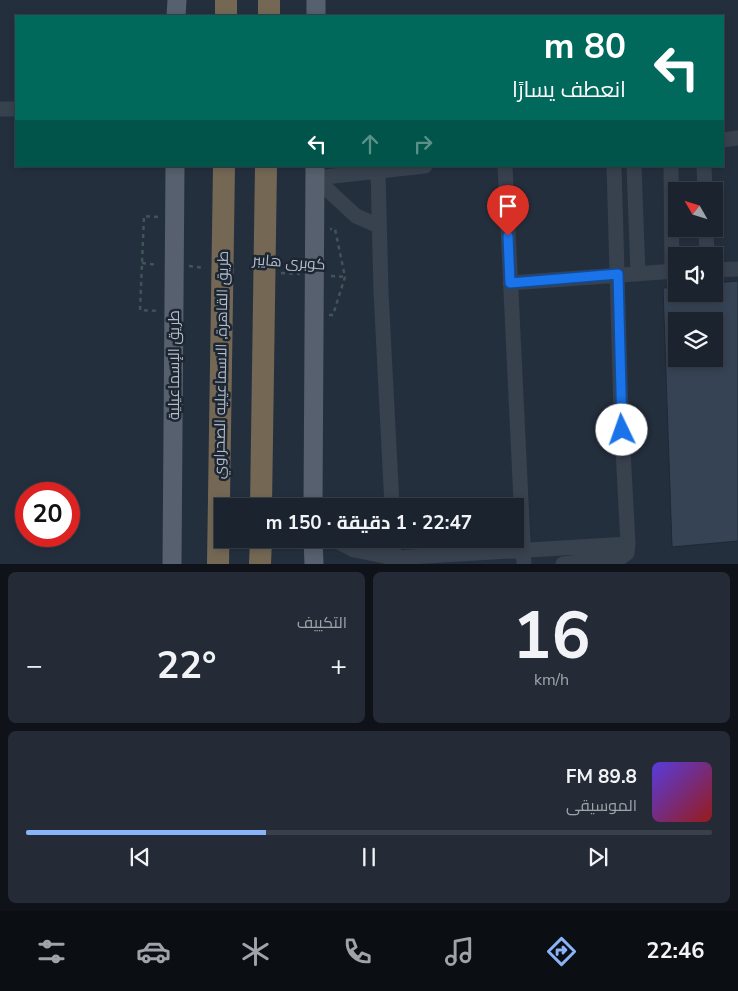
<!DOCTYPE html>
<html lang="ar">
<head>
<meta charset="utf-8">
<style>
	body { margin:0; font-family:"Nunito Sans",Cairo,sans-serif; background:#242b36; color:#f1f3f6; direction:rtl; height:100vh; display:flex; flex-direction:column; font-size:19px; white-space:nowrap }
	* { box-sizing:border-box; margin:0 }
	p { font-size:16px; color:#a0a4aa }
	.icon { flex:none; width:28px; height:28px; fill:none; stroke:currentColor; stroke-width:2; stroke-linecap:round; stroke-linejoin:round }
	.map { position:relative; height:564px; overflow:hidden; direction:ltr }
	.side { display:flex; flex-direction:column; gap:8px; padding:8px; background:#0f1319; flex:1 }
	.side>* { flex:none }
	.banner { position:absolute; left:15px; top:15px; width:709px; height:152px; border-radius:0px; box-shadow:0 2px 8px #0003,0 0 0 1px #39404a; direction:rtl; background:#00695c; color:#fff; overflow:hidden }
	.needle { width:32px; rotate:309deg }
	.fabs { position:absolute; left:668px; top:182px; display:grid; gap:10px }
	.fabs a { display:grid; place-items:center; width:55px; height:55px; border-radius:0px; background:#1b232e; box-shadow:0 2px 8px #0003,0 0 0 1px #39404a; font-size:25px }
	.speed { position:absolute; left:15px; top:482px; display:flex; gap:10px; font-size:25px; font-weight:700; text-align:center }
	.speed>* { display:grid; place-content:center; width:65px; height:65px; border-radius:50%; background:#1b232e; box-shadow:0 2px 8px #0003,0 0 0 1px #39404a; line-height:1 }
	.speed .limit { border:8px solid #d22; background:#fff; color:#111 }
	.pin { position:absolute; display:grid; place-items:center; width:42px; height:42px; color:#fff; margin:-51px -21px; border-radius:50% 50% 50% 0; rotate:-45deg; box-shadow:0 0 5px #0007 }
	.pin .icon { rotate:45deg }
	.me { position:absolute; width:55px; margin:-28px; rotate:357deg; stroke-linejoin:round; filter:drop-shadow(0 0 4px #0008) }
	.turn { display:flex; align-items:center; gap:18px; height:105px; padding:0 15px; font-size:22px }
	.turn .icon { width:65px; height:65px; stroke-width:2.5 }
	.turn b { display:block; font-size:35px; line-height:42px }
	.lanes { display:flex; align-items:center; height:48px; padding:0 15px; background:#0003; justify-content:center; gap:25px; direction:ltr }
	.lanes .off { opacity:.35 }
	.big { font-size:38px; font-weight:700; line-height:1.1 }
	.side .widget { flex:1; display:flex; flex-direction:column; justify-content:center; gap:8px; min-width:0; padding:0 18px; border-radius:8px; background:#242b36 }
	.side .dial { align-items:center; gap:0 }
	.dial b { font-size:65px; line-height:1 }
	.song { display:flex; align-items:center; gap:15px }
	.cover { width:60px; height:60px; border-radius:8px; background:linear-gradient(135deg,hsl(250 70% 55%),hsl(0 70% 35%)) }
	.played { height:5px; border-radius:2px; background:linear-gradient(90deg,#8ab4f8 35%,#39404a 35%) }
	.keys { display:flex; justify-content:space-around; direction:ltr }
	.heat { display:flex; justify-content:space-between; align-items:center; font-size:28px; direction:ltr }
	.side .tiles { flex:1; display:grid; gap:8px; grid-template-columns:1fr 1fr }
	.widget:last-child { grid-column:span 2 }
	.trip { position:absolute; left:214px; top:498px; width:310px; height:50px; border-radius:0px; background:#1b232e; box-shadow:0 2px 8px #0003,0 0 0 1px #39404a; font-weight:700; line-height:50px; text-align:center; direction:rtl }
	.menu { display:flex; height:80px; justify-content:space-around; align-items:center; background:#0b0e12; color:#a0a4aa }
	.menu .icon { width:35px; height:35px }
	.menu .selected { color:#8ab4f8 }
	.menu b { font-size:22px; color:#f1f3f6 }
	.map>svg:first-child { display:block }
	.building { fill:#364354; stroke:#1f2835; fill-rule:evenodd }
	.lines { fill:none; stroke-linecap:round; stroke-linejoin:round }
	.path { stroke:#3f5557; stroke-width:2.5; stroke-dasharray:4 4; stroke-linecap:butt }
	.minor { stroke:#38414e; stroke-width:15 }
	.major { stroke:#56606e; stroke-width:19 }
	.highway { stroke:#746855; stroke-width:22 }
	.route-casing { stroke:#114b97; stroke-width:12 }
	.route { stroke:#1a73e8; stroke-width:9 }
	.labels { text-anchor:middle; stroke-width:5; stroke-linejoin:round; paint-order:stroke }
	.street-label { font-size:15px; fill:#b4bcc9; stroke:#1d2633 }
</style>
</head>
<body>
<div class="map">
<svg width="738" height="564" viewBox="0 0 738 564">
	<rect width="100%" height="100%" fill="#242f3e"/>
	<!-- building -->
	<path class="building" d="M738 281V541L672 547 663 288 676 287V294H714V283ZM676 321H714V359H676Z"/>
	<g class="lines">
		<!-- path -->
		<path class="path" d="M158 217 144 216 140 310 159 311
			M142 263 158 265
			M189 266 205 268
			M281 273 300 274
			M331 276 345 277
			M329 315H333L345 277 335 229H330"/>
		<!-- minor -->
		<path class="minor" d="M0 109H16
			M722 140 738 138
			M505 166 524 564
			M634 166 638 274
			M671 166 672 272
			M704 166 705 191
			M378 171 381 292 392 506
			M379 226 356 216 315 178 425 166
			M706 229 707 256
			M714 270 738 269
			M510 283 676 271
			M333 539 354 550 394 558 628 544
			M393 539 394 558
			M563 564 622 557 627 553 628 544 621 412 614 166"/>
		<!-- major -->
		<path class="major" d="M176 16 177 0
			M316 16V0
			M313 506 315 166
			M313 539 314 564
			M172 564 175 166"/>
		<!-- highway -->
		<path class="highway" d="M226 16V0
			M269 16V0
			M261 506 266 166
			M218 564 224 166
			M260 564 261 539"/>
	</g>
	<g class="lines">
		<!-- route casing -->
		<g class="route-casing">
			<path id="route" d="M508 236 510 283 618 274 622 430"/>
		</g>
		<!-- route -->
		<use href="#route" class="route"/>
	</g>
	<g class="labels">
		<!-- street labels -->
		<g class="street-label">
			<text transform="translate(289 262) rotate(4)" y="5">كوبرى هايبر</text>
			<text transform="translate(174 365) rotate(-90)" y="5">طريق الإسماعيلية</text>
			<text transform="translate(221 365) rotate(-89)" y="5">طريق القاهرة, الاسماعيليه الصحراوي</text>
		</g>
	</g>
</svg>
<div class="fabs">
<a><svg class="needle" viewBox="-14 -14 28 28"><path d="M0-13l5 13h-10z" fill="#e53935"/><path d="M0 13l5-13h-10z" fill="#a0a4aa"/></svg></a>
<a><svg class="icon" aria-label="sound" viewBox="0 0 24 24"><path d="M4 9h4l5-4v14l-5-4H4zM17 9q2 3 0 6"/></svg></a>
<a><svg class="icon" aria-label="layers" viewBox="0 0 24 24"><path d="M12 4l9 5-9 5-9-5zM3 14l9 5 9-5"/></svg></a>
</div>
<div class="speed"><div class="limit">20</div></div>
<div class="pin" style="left:508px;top:236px;background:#d93025"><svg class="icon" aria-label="arrive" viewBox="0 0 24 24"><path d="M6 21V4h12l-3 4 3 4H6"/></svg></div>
<svg class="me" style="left:622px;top:430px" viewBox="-20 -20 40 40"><circle r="19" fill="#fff"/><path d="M0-13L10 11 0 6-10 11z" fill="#1a73e8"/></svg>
<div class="trip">22:47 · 1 دقيقة · 150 m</div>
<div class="banner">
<div class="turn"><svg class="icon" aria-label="left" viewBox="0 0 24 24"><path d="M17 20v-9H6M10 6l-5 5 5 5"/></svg><div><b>80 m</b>انعطف يسارًا</div></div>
<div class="lanes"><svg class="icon" aria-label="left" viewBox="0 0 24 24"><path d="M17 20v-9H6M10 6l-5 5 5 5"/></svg><svg class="icon off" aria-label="ahead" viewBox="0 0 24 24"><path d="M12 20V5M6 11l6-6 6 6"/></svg><svg class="icon off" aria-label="right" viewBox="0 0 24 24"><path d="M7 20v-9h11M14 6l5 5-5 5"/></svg></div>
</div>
</div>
<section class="side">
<div class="tiles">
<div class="widget dial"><b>16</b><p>km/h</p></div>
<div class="widget"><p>التكييف</p>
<div class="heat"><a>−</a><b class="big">22°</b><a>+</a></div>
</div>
<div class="widget">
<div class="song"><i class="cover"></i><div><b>89.8 FM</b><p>الموسيقى</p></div></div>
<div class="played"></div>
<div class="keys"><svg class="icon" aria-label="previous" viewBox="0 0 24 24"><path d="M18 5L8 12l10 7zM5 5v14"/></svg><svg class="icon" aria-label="pause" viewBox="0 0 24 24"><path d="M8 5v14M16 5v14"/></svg><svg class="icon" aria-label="next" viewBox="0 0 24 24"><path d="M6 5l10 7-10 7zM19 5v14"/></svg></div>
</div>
</div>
</section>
<nav class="menu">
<b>22:46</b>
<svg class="icon selected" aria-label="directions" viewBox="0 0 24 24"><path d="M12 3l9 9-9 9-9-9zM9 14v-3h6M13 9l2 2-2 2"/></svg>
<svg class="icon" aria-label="music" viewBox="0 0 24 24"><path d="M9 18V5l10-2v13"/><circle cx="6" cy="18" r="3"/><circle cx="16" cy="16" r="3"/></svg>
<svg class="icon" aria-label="phone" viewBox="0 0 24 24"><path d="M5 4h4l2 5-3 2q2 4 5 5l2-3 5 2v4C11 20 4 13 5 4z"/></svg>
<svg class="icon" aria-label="climate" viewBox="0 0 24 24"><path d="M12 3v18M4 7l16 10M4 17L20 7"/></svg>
<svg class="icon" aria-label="car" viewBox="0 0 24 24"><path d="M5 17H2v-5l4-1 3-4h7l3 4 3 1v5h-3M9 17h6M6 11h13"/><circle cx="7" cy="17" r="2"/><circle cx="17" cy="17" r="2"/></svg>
<svg class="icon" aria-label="filters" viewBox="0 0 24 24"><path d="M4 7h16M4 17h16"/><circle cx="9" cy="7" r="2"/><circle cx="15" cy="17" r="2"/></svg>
</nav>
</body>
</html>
